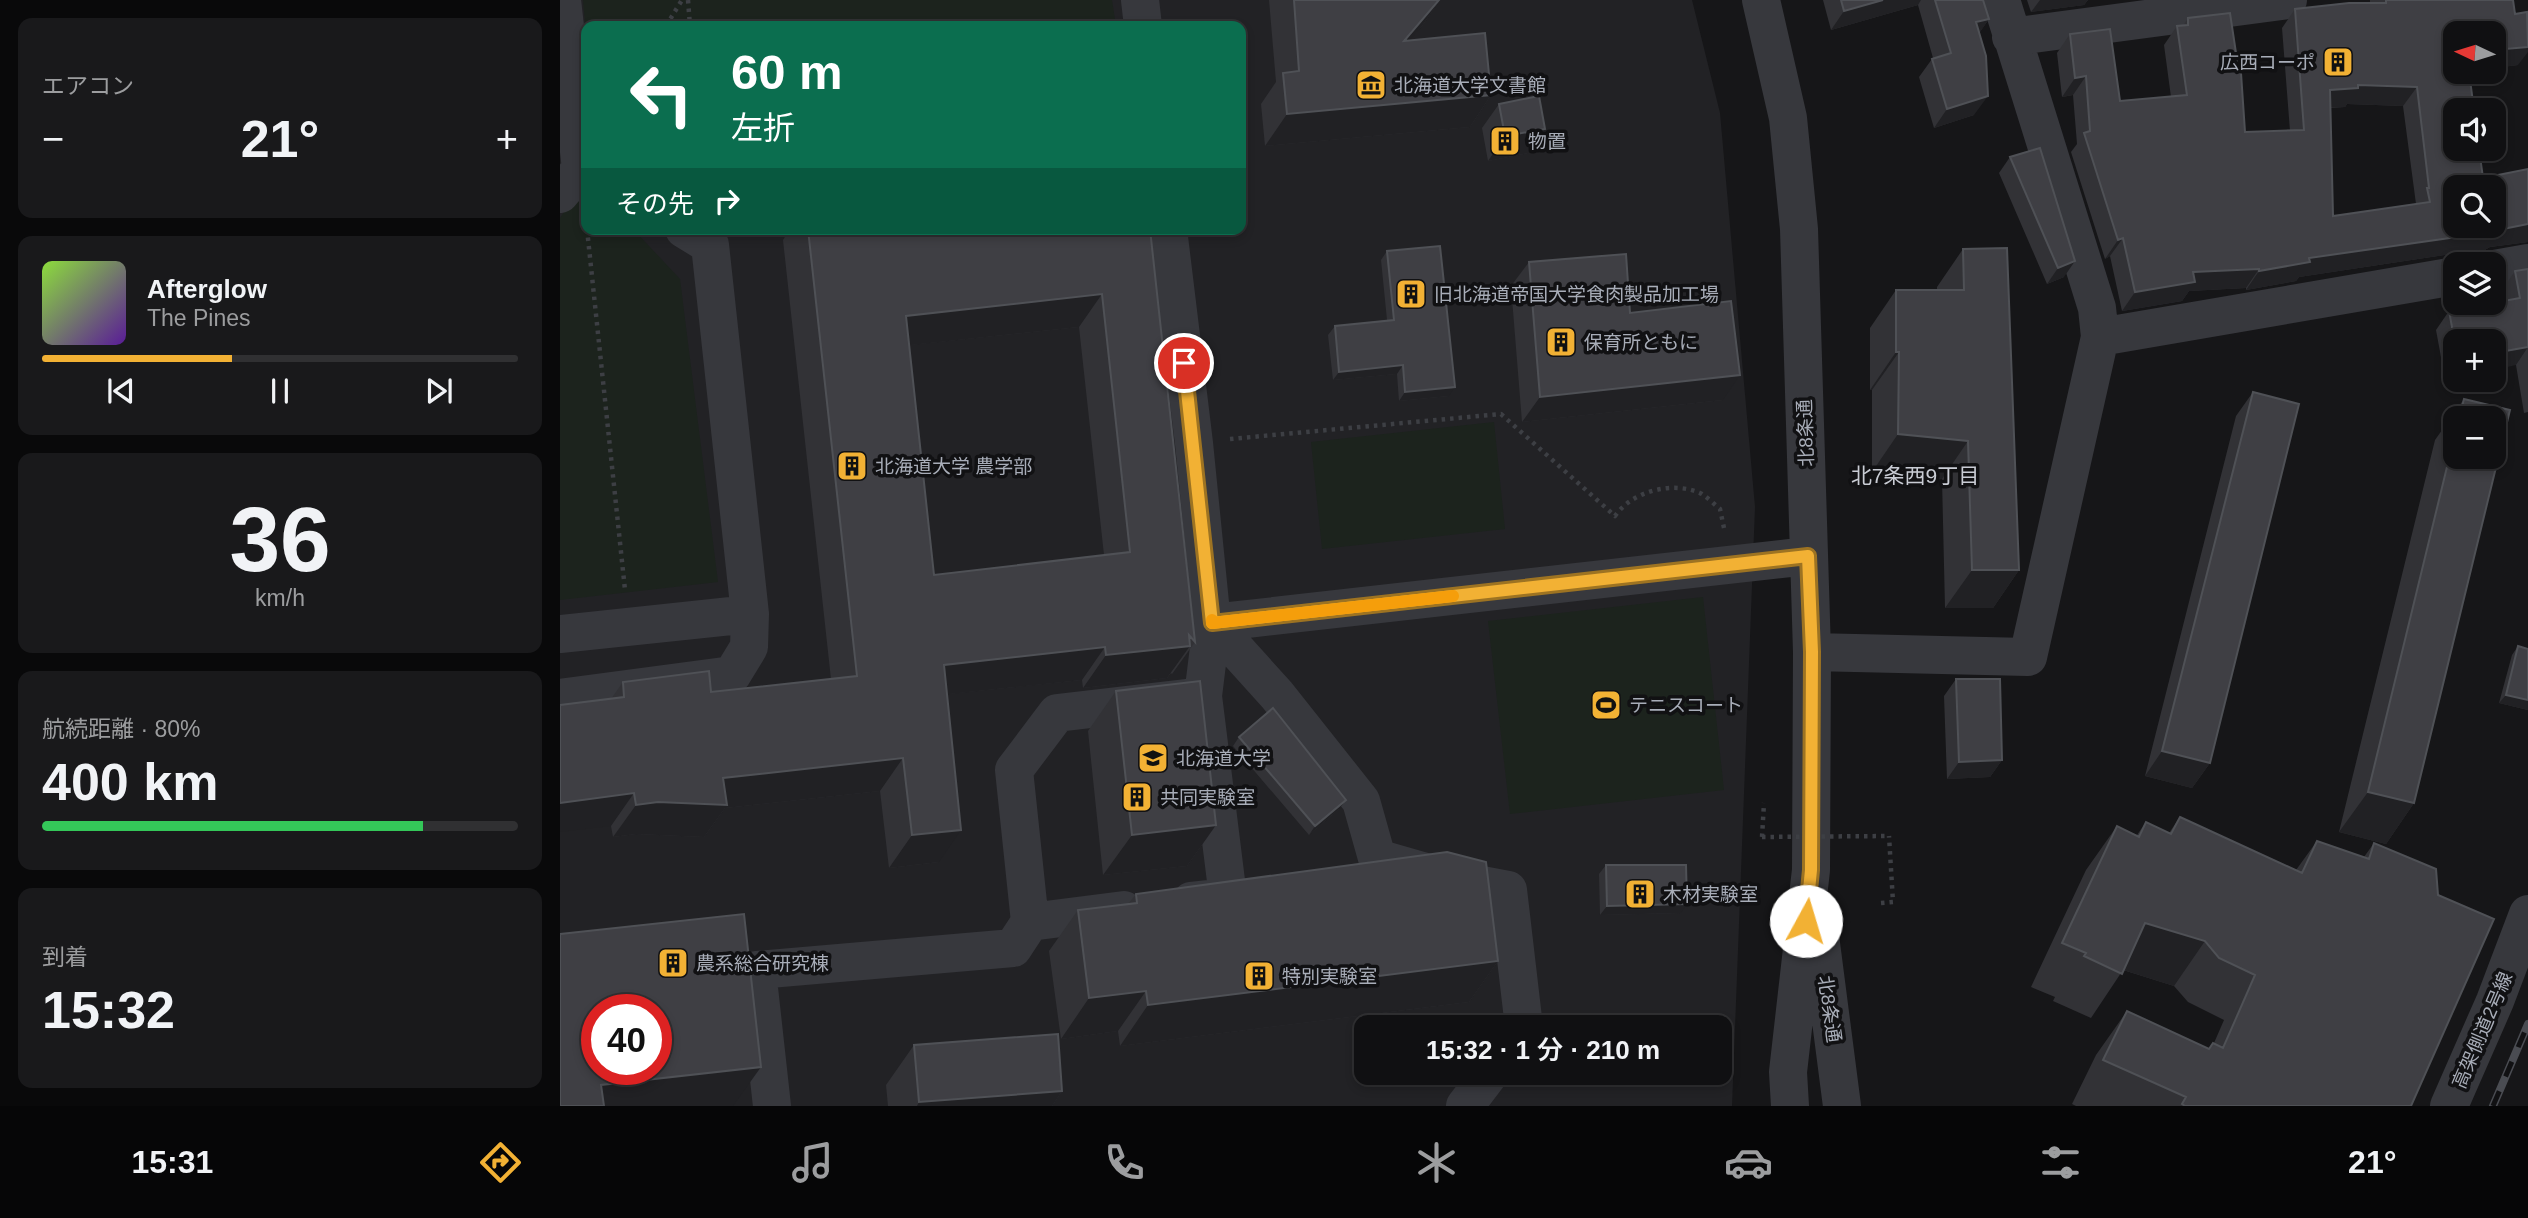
<!DOCTYPE html>
<html lang="ja">
<head>
<meta charset="utf-8">
<style>
	body { margin:0; font-family:Helvetica,"Noto Sans JP",sans-serif; background:#19191b; color:#f1f3f6; height:100vh; display:flex; flex-direction:column; font-size:26px; white-space:nowrap }
	* { box-sizing:border-box; margin:0 }
	p { font-size:23px; color:#9c9d9f }
	.icon { flex:none; width:38px; height:38px; fill:none; stroke:currentColor; stroke-width:2; stroke-linecap:round; stroke-linejoin:round }
	.map { position:relative; flex:1; overflow:hidden }
	.sheet { display:flex; flex-direction:column; gap:18px; padding:18px; background:#09090a; width:560px }
	.sheet>* { flex:none }
	.banner { position:absolute; left:21px; top:21px; width:665px; height:214px; border-radius:14px; box-shadow:0 4px 10px #0003,0 0 0 2px #303032; background:#0b6e4f; color:#fff; overflow:hidden }
	.needle { width:46px; rotate:274deg }
	.buttons { position:absolute; left:1883px; top:21px; display:grid; gap:14px }
	.buttons a { display:grid; place-items:center; width:63px; height:63px; border-radius:14px; background:#101012; box-shadow:0 4px 10px #0003,0 0 0 2px #303032; font-size:35px }
	.speed { position:absolute; left:21px; top:994px; display:flex; gap:14px; font-size:35px; font-weight:700; text-align:center }
	.speed>* { display:grid; place-content:center; width:91px; height:91px; border-radius:50%; background:#101012; box-shadow:0 4px 10px #0003,0 0 0 2px #303032; line-height:1 }
	.speed .limit { border:10px solid #d22; background:#fff; color:#111 }
	.pin { position:absolute; display:grid; place-items:center; width:60px; height:60px; color:#fff; margin:-30px; border:4px solid #fff; border-radius:50%; box-shadow:0 2px 7px #0007 }
	.me { position:absolute; width:77px; margin:-38px; rotate:6deg; stroke-linejoin:round; filter:drop-shadow(0 0 5px #0008) }
	.turn { display:flex; align-items:center; gap:24px; height:147px; padding:0 35px; font-size:32px }
	.turn .icon { width:91px; height:91px; stroke-width:2.5 }
	.turn b { display:block; font-size:49px; line-height:60px }
	.then { display:flex; align-items:center; height:66px; padding:0 35px; background:#0003; gap:14px; font-size:26px }
	.big { font-size:52px; font-weight:600; line-height:1.1 }
	.sheet .tile { flex:1; display:flex; flex-direction:column; justify-content:center; gap:10px; min-width:0; padding:0 24px; border-radius:14px; background:#19191b }
	.sheet .dial { align-items:center; gap:0 }
	.dial b { font-size:91px; line-height:1 }
	.song { display:flex; align-items:center; gap:21px }
	.cover { width:84px; height:84px; border-radius:10px; background:linear-gradient(135deg,hsl(90 70% 55%),hsl(270 70% 35%)) }
	.played { height:7px; border-radius:4px; background:linear-gradient(90deg,#f2b134 40%,#303032 40%) }
	.keys { display:flex; justify-content:space-around; direction:ltr }
	.heat { display:flex; justify-content:space-between; align-items:center; font-size:38px; direction:ltr }
	.charge { height:10px; border-radius:5px; background:linear-gradient(90deg,#34c759 80%,#303032 0) }
	.trip { position:absolute; left:794px; top:1015px; width:378px; height:70px; border-radius:14px; background:#101012; box-shadow:0 4px 10px #0003,0 0 0 2px #303032; font-weight:600; line-height:70px; text-align:center }
	.dock { display:flex; height:112px; justify-content:space-around; align-items:center; background:#060607; color:#9c9d9f }
	.dock .icon { width:49px; height:49px }
	.dock .current { color:#f2b134 }
	.dock b { font-size:32px; color:#f1f3f6 }
	main { display:flex; flex:1; min-height:0 }
	.map>svg:first-child { display:block }
	.built { fill:#222225; fill-rule:evenodd }
	.green { fill:#1c231d }
	.lines { fill:none; stroke-linecap:round; stroke-linejoin:round }
	.path { stroke:#3d3f44; stroke-width:4.5; stroke-dasharray:3.5 5; stroke-linecap:butt }
	.minor { stroke:#37383d; stroke-width:38 }
	.rail-casing { stroke:#4a4c52; stroke-width:8 }
	.rail { stroke:#111113; stroke-width:5; stroke-dasharray:16; stroke-linecap:butt }
	.path-bridge { stroke:#3d3f44; stroke-width:4.5; stroke-dasharray:3.5 5; stroke-linecap:butt }
	.wall { fill:#323236; fill-rule:evenodd }
	.shaded-wall { fill:#212124 }
	.building { fill:#3f3f44; stroke:#4f5156; stroke-width:2; fill-rule:evenodd }
	.route-casing { stroke:#9d7322; stroke-width:18 }
	.route { stroke:#f2b134; stroke-width:12 }
	.slow { stroke:#f59e0b; stroke-width:12 }
	.labels { text-anchor:middle; stroke-width:7; stroke-linejoin:round; paint-order:stroke }
	.poi-label { font-size:19px; fill:#a8adb8; stroke:#111113; text-anchor:start }
	.street-label { font-size:19px; fill:#a8adb8; stroke:#111113 }
	.neighbourhood-label { font-size:21px; fill:#c9ccd4; stroke:#111113 }
</style>
</head>
<body>
<main>
<section class="sheet">
<div class="tile"><p>エアコン</p>
<div class="heat"><a>−</a><b class="big">21°</b><a>+</a></div>
</div>
<div class="tile">
<div class="song"><i class="cover"></i><div><b>Afterglow</b><p>The Pines</p></div></div>
<div class="played"></div>
<div class="keys"><svg class="icon" aria-label="previous" viewBox="0 0 24 24"><path d="M18 5L8 12l10 7zM5 5v14"/></svg><svg class="icon" aria-label="pause" viewBox="0 0 24 24"><path d="M8 5v14M16 5v14"/></svg><svg class="icon" aria-label="next" viewBox="0 0 24 24"><path d="M6 5l10 7-10 7zM19 5v14"/></svg></div>
</div>
<div class="tile dial"><b>36</b><p>km/h</p></div>
<div class="tile"><p>航続距離 · 80%</p><b class="big">400 km</b><div class="charge"></div></div>
<div class="tile"><p>到着</p><b class="big">15:32</b></div>
</section>
<div class="map">
<svg width="1968" height="1106" viewBox="0 0 1968 1106">
	<rect width="100%" height="100%" fill="#161618"/>
	<!-- built -->
	<path class="built" d="M0 0H1132L1160 113 1195 507 1172 1106H0ZM26 26H681V229H26ZM37 1010H96V1069H37ZM807 1027H1160V1073H807Z"/>
	<!-- green -->
	<path class="green" d="M23 0H552L556 26H26V33Z
		M26 201V229H73L120 279 158 582 0 600V218L10 203Z
		M934 422 945 529 762 549 751 442Z
		M1143 597 1164 790 950 814 928 621Z"/>
	<g class="lines">
		<!-- path -->
		<path class="path" d="M128 0 130 26
			M106 26 122 0
			M27 229 65 590
			M670 439 941 414 1055 516C1072 491 1114 480 1142 494 1148 498 1154 504 1160 509L1164 528
			M1202 837 1204 803
			M1321 903 1333 902 1329 836"/>
		<!-- minor -->
		<path class="minor" d="M580 0 583 26
			M1201 0 1228 118 1239 229 1252 652 1251 870 1228 1072 1230 1106
			M1451 37 1728 0
			M0 194 21 169 2 0
			M608 229 634 443 652 623 1248 556
			M1934 269 1968 263
			M1540 337 1895 276
			M652 623 717 695 801 801 817 858 890 879 948 890 964 1027
			M0 634 190 614 150 245 124 229
			M1252 652 1468 657 1540 337 1537 308 1441 0
			M0 698 172 675 189 647 190 614
			M631 901 668 897 643 696
			M470 922 454 770 497 713 643 696 652 623
			M1259 928 1282 1106
			M212 1106 197 970 453 948 470 922 564 910
			M905 1106 930 1073
			M1889 1106 1935 1001 1968 914"/>
		<!-- rail casing -->
		<g class="rail-casing">
			<path id="rail" d="M1933 1106 1968 1024"/>
		</g>
		<!-- rail -->
		<use href="#rail" class="rail"/>
		<!-- path-bridge -->
		<path class="path-bridge" d="M1202 837 1329 836"/>
	</g>
	<!-- wall -->
	<path class="wall" d="M709 0H880L862 26 849 40 931 95 910 127 705 146 701 104 716 82Z
		M1263 0H1423L1429 19 1419 33 1414 115 1374 128 1359 77 1372 59 1373 58 1358 5 1271 30Z
		M1467 0H1528L1524 5 1471 12Z
		M1810 0H1953L1958 65 1934 68V33H1895L1923 178 1968 169V242L1930 247 1919 253 1903 256 1891 254 1739 277 1736 281 1686 290V288L1629 291 1622 301 1562 311 1550 256 1545 259 1511 152 1517 144 1513 95 1502 97 1497 53 1510 34 1560 101 1611 97 1604 45 1617 26H1623L1628 18 1685 132 1730 131 1722 28 1735 9 1810 3ZM1787 104 1843 106 1856 204 1773 216 1770 108 1785 107Z
		M939 104 968 153 928 161 922 128Z
		M1450 157 1504 277 1487 284 1439 173Z
		M230 229H590L635 642 612 674 611 673 607 678 523 688 522 680 387 694 379 862 329 868 320 791 165 808 144 837 76 834 53 837 51 826V699L63 682 151 692 271 679 223 240ZM519 327 544 555 374 575 349 345Z
		M1403 249 1459 570 1433 608H1385L1382 479 1312 472V390H1310V328L1336 290H1377V287Z
		M827 251 889 396 839 401 837 374 773 380 768 335 775 326 827 320 821 260Z
		M969 262 1163 400 962 422 951 286Z
		M1968 269V412L1964 413 1956 365 1895 341V377L1885 379 1876 330 1889 311 1944 301 1942 290 1955 271Z
		M1693 392 1650 763 1632 788 1585 776 1676 416Z
		M1904 399 1950 410 1854 803 1826 844 1779 832 1875 440ZM1895 418H1934V457H1895Z
		M1958 646 1968 649V710L1939 703 1952 655Z
		M1396 679 1442 760 1430 777 1387 779 1384 696Z
		M556 691 656 825 627 866 543 875 528 731Z
		M679 737 779 809 749 835 673 746Z
		M1620 817 1736 870 1757 841 1804 857 1814 843 1851 1106H1516L1512 1104 1536 1055 1567 1011 1649 1049 1654 1043 1664 1020 1628 1002 1614 986 1563 970 1531 1018 1493 1001 1495 997 1471 987 1526 870 1557 826 1577 835 1586 822 1609 833Z
		M1046 865 1121 913 1040 915 1039 874Z
		M576 894 938 961 909 1002 560 1046 558 1031 501 1039 489 951 518 910 568 904Z
		M354 1045 502 1091 492 1106H328L326 1085Z"/>
	<!-- shaded-wall -->
	<path class="shaded-wall" d="M879 0H880L862 26 822 72 844 41Z
		M1323 0H1361L1358 5 1271 30 1284 11Z
		M1480 0H1528L1524 5 1471 12Z
		M1429 19 1416 38V22Z
		M1968 47V52L1958 65 1934 68V50Z
		M1526 76 1513 95 1502 97 1515 78Z
		M1798 85 1857 87 1843 106 1787 104 1785 107 1756 108 1770 90Z
		M931 95 910 127 705 146 727 114Z
		M1428 96 1414 115 1374 128 1387 109Z
		M985 129 968 153 928 161 945 136Z
		M1968 224V242L1930 247 1919 253 1903 256 1891 254 1739 277 1736 281 1686 290 1699 271 1749 258Z
		M1563 238 1550 256 1545 259 1558 240Z
		M1515 261 1504 277 1487 284 1498 268Z
		M1699 269 1686 288 1629 291 1622 301 1562 311 1575 292 1633 272Z
		M542 294 519 327 323 348 346 316Z
		M1968 347 1956 365 1934 370V353Z
		M1336 352H1339L1312 390H1310Z
		M843 365 837 374 773 380 779 372Z
		M1895 365V377L1885 379Z
		M1180 375 1163 400 962 422 980 397Z
		M895 387 889 396 839 401 845 392Z
		M1338 434 1408 441 1382 479 1312 472Z
		M1412 570H1459L1433 608H1385Z
		M630 646 607 678 523 688 546 655Z
		M545 647 522 680 361 697 384 665Z
		M1946 695 1968 700V710L1939 703Z
		M1602 751 1650 763 1632 788 1585 776Z
		M343 758 320 791 165 808 144 837 76 834 53 837 76 805 98 802 163 778Z
		M1442 760 1430 777 1387 779 1399 762Z
		M1808 792 1854 803 1826 844 1779 832Z
		M74 793 51 826 0 832V803Z
		M786 800 779 809 749 835 755 826Z
		M656 825 627 866 543 875 572 835Z
		M401 830 379 862 329 868 352 835Z
		M1127 904 1121 913 1040 915 1047 906Z
		M1585 923 1645 941 1614 986 1554 967Z
		M938 961 909 1002 560 1046 588 1005Z
		M586 991 558 1031 501 1039 529 998Z
		M201 1067 173 1106H26L41 1085Z
		M502 1091 492 1106H357L359 1102Z"/>
	<!-- building -->
	<path class="building" d="M734 0H879L844 41 925 33 931 95 727 114 723 73 739 71Z
		M1281 0H1323L1284 11Z
		M1375 0H1423L1429 19 1416 22 1426 56 1428 96 1387 109 1372 59 1391 53Z
		M1826 0H1953L1955 14 1967 12 1968 47 1934 50V33H1895V72H1909L1914 110H1895V149H1919L1923 178 1968 169V224L1943 229 1933 234 1917 237 1904 236 1749 258 1750 262 1699 271V269L1633 272 1635 282 1575 292 1563 238 1558 240 1524 133 1530 131 1526 76 1515 78 1510 34 1550 29 1560 101 1627 95 1617 26 1628 25V18L1670 13 1679 73H1681L1685 132 1744 130 1735 9 1789 3H1826ZM1798 85 1857 87 1869 188H1867L1870 202 1773 216 1770 90 1798 88ZM1895 187H1934V226H1895Z
		M979 96 985 129 945 136 939 104Z
		M1480 148 1515 261 1498 268 1450 157Z
		M248 229H590L635 642 629 635 630 646 546 655 545 647 384 665 401 830 352 835 343 758 163 778 167 805 98 802 76 805 74 793 0 803V705L64 697 63 682 149 671 151 692 297 676ZM542 294 570 552 374 575 346 316Z
		M880 246 895 387 845 392 843 365 779 372 775 326 834 320 827 251Z
		M1447 248 1459 570H1412L1408 441 1338 434 1339 352H1336V290H1404L1403 249Z
		M1066 254 1070 313 1171 301 1180 375 980 397 969 262Z
		M1968 269V347L1934 353V341H1895V343L1889 311 1960 298 1955 271Z
		M1693 392 1739 404 1650 763 1602 751Z
		M1904 399 1950 410 1854 803 1808 792 1895 434V457H1934V418H1899Z
		M1958 646 1968 649V700L1946 695Z
		M1396 679H1440L1442 760 1399 762Z
		M640 681 656 825 572 835 556 691Z
		M713 708 786 800 755 826 679 737Z
		M1620 817 1742 873 1757 841 1809 859 1814 843 1876 869 1878 895 1934 919 1851 1106H1625L1622 1104 1626 1097 1543 1060 1567 1011 1649 1049 1653 1043 1663 1048 1695 975 1659 958 1645 941 1585 923 1562 974 1524 956 1526 953 1502 943 1557 826 1579 837 1586 822 1611 834Z
		M887 852 926 862 938 961 588 1005 586 991 529 998 518 910 577 903 576 894Z
		M1046 865H1126L1127 904 1047 906Z
		M184 914 201 1067 41 1085 44 1106H0V934ZM37 1010H96V1069H37Z
		M498 1034 502 1091 359 1102 354 1045Z"/>
	<g class="lines">
		<!-- route casing -->
		<g class="route-casing">
			<path id="route" d="M624 363 652 623 1248 556 1252 652 1251 870 1246 921"/>
		</g>
		<!-- route -->
		<use href="#route" class="route"/>
		<!-- slow -->
		<path class="slow" d="M652 620V623L893 596"/>
	</g>
	<!-- icons -->
	<defs>
		<g id="building-square" transform="scale(1.575)"><rect x="-9" y="-9" width="18" height="18" rx="4" fill="#f2b134" stroke="#111113"/><path d="M-4-6H4V6H1V3H-1V6H-4ZM-2.5-4.3h1.7v1.8h-1.7ZM.8-4.3h1.7v1.8H.8ZM-2.5-1h1.7V.8h-1.7ZM.8-1h1.7V.8H.8Z" fill="#111"/></g>
		<g id="museum-square" transform="scale(1.575)"><rect x="-9" y="-9" width="18" height="18" rx="4" fill="#f2b134" stroke="#111113"/><path d="M0-6L6-3V-2H-6V-3ZM-5-1h2V3h-2ZM-1-1h2V3h-2ZM3-1h2V3H3ZM-6 4H6V6H-6Z" fill="#111"/></g>
		<g id="stadium-square" transform="scale(1.575)"><rect x="-9" y="-9" width="18" height="18" rx="4" fill="#f2b134" stroke="#111113"/><path d="M0-5a6.5 5 0 1 0 0 10a6.5 5 0 1 0 0-10ZM-3.5-1.8h7v3.6h-7Z" fill="#111"/></g>
		<g id="university-square" transform="scale(1.575)"><rect x="-9" y="-9" width="18" height="18" rx="4" fill="#f2b134" stroke="#111113"/><path d="M0-5L7-2L0 1L-7-2ZM-4 1L0 2.5L4 1V4Q0 6-4 4Z" fill="#111"/></g>
	</defs>
	<g fill-rule="evenodd">
		<use href="#building-square" x="1778" y="62"/>
		<use href="#museum-square" x="811" y="85"/>
		<use href="#building-square" x="945" y="141"/>
		<use href="#building-square" x="851" y="294"/>
		<use href="#building-square" x="1001" y="342"/>
		<use href="#building-square" x="292" y="466"/>
		<use href="#stadium-square" x="1046" y="705"/>
		<use href="#university-square" x="593" y="758"/>
		<use href="#building-square" x="577" y="797"/>
		<use href="#building-square" x="1080" y="894"/>
		<use href="#building-square" x="113" y="963"/>
		<use href="#building-square" x="699" y="976"/>
	</g>
	<g class="labels">
		<!-- poi labels -->
		<g class="poi-label">
			<text x="1755" y="69" text-anchor="end">広西コーポ</text>
			<text x="834" y="92">北海道大学文書館</text>
			<text x="968" y="148">物置</text>
			<text x="874" y="301">旧北海道帝国大学食肉製品加工場</text>
			<text x="1024" y="349">保育所ともに</text>
			<text x="315" y="473">北海道大学 農学部</text>
			<text x="1069" y="712">テニスコート</text>
			<text x="616" y="765">北海道大学</text>
			<text x="600" y="804">共同実験室</text>
			<text x="1103" y="901">木材実験室</text>
			<text x="136" y="970">農系総合研究棟</text>
			<text x="722" y="983">特別実験室</text>
		</g>
		<!-- street labels -->
		<g class="street-label">
			<text transform="translate(1245 433) rotate(-92)" y="7">北8条通</text>
			<text transform="translate(1270 1009) rotate(82)" y="7">北8条通</text>
			<text transform="translate(1922 1030) rotate(-67)" y="7">高架側道2号線</text>
		</g>
		<!-- neighbourhood labels -->
		<g class="neighbourhood-label">
			<text x="1355" y="483">北7条西9丁目</text>
		</g>
	</g>
</svg>
<div class="buttons">
<a><svg class="needle" viewBox="-14 -14 28 28"><path d="M0-13l5 13h-10z" fill="#e53935"/><path d="M0 13l5-13h-10z" fill="#9c9d9f"/></svg></a>
<a><svg class="icon" aria-label="sound" viewBox="0 0 24 24"><path d="M4 9h4l5-4v14l-5-4H4zM17 9q2 3 0 6"/></svg></a>
<a><svg class="icon" aria-label="search" viewBox="0 0 24 24"><circle cx="10" cy="10" r="6"/><path d="M15 15l6 6"/></svg></a>
<a><svg class="icon" aria-label="layers" viewBox="0 0 24 24"><path d="M12 4l9 5-9 5-9-5zM3 14l9 5 9-5"/></svg></a>
<a>+</a>
<a>−</a>
</div>
<div class="speed"><div class="limit">40</div></div>
<div class="pin" style="left:624px;top:363px;background:#d93025"><svg class="icon" aria-label="arrive" viewBox="0 0 24 24"><path d="M6 21V4h12l-3 4 3 4H6"/></svg></div>
<svg class="me" style="left:1246px;top:921px" viewBox="-20 -20 40 40"><circle r="19" fill="#fff"/><path d="M0-13L10 11 0 6-10 11z" fill="#f2b134"/></svg>
<div class="trip">15:32 · 1 分 · 210 m</div>
<div class="banner">
<div class="turn"><svg class="icon" aria-label="left" viewBox="0 0 24 24"><path d="M17 20v-9H6M10 6l-5 5 5 5"/></svg><div><b>60 m</b>左折</div></div>
<div class="then">その先<svg class="icon" aria-label="right" viewBox="0 0 24 24"><path d="M7 20v-9h11M14 6l5 5-5 5"/></svg></div>
</div>
</div>
</main>
<nav class="dock">
<b>15:31</b>
<svg class="icon current" aria-label="directions" viewBox="0 0 24 24"><path d="M12 3l9 9-9 9-9-9zM9 14v-3h6M13 9l2 2-2 2"/></svg>
<svg class="icon" aria-label="music" viewBox="0 0 24 24"><path d="M9 18V5l10-2v13"/><circle cx="6" cy="18" r="3"/><circle cx="16" cy="16" r="3"/></svg>
<svg class="icon" aria-label="phone" viewBox="0 0 24 24"><path d="M5 4h4l2 5-3 2q2 4 5 5l2-3 5 2v4C11 20 4 13 5 4z"/></svg>
<svg class="icon" aria-label="climate" viewBox="0 0 24 24"><path d="M12 3v18M4 7l16 10M4 17L20 7"/></svg>
<svg class="icon" aria-label="car" viewBox="0 0 24 24"><path d="M5 17H2v-5l4-1 3-4h7l3 4 3 1v5h-3M9 17h6M6 11h13"/><circle cx="7" cy="17" r="2"/><circle cx="17" cy="17" r="2"/></svg>
<svg class="icon" aria-label="filters" viewBox="0 0 24 24"><path d="M4 7h16M4 17h16"/><circle cx="9" cy="7" r="2"/><circle cx="15" cy="17" r="2"/></svg>
<b>21°</b>
</nav>
</body>
</html>
